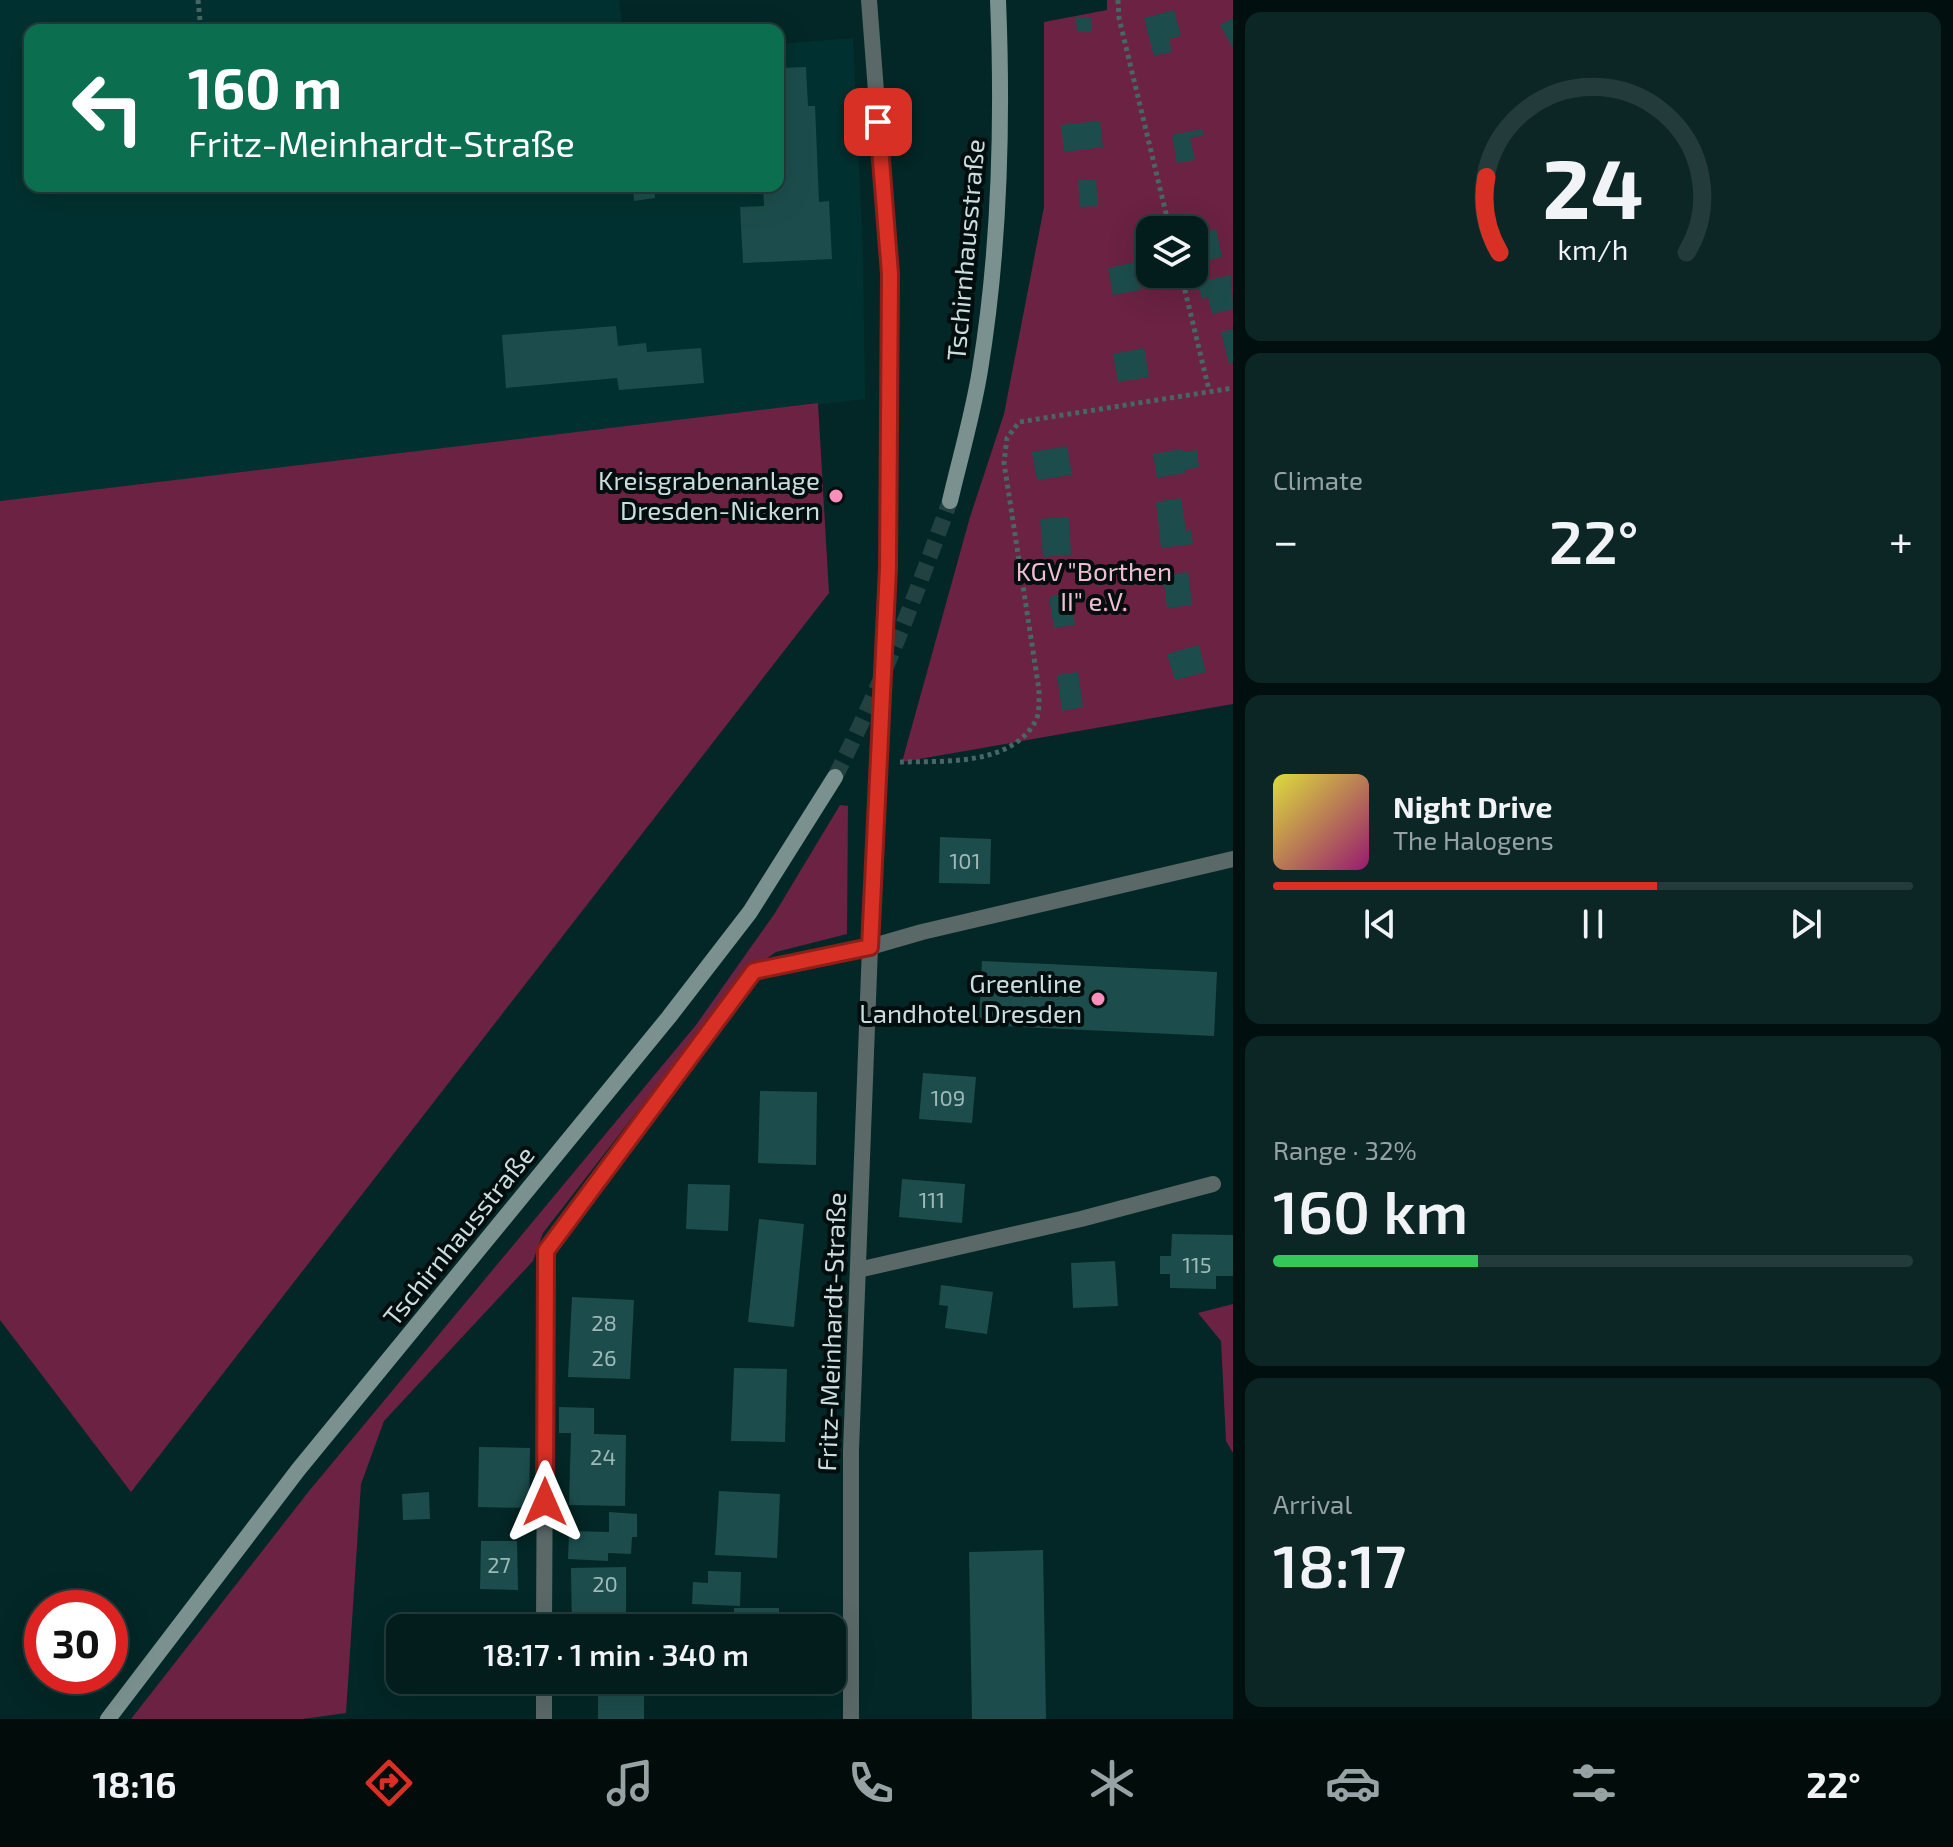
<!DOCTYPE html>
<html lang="en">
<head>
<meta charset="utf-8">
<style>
	body { margin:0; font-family:"Exo 2",sans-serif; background:#0c2625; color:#f1f3f6; height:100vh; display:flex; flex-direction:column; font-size:30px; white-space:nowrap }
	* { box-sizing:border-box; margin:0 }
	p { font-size:26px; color:#96a2a3 }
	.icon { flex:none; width:44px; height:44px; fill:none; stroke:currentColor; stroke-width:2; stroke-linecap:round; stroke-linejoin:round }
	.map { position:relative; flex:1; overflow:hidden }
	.panel { display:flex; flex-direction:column; gap:12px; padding:12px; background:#01100f; width:720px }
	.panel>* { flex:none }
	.banner { position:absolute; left:24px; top:24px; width:760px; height:168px; border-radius:16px; box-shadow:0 8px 32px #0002,0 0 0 2px #233b3b; background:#0b6e4f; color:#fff; overflow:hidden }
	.fabs { position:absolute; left:1136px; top:216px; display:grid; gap:16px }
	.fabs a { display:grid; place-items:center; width:72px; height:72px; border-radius:16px; background:#021d1c; box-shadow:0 8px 32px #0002,0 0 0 2px #233b3b; font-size:40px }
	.speed { position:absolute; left:24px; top:1590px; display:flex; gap:16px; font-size:40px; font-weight:700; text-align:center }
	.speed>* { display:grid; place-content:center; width:104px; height:104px; border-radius:50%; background:#021d1c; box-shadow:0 8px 32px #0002,0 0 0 2px #233b3b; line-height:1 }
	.speed .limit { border:12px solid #d22; background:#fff; color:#111 }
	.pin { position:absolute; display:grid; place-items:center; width:68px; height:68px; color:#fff; margin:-34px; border-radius:16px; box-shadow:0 4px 12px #0006 }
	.me { position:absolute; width:88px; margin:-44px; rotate:0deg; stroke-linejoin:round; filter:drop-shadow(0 0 6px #0008) }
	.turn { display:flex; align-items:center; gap:28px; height:168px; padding:0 32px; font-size:36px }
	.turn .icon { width:104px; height:104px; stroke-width:2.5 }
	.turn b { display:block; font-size:56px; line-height:68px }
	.big { font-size:60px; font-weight:600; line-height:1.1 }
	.panel .card { flex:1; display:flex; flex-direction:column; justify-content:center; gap:12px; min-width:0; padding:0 28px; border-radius:16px; background:#0c2625 }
	.panel .dial { align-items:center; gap:0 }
	.dial svg { height:208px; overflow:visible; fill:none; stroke:#233b3b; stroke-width:7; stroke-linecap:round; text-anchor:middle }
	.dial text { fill:#f1f3f6; stroke:none }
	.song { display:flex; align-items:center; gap:24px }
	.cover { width:96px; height:96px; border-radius:12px; background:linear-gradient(135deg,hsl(60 70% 55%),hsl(320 70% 35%)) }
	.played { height:8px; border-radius:4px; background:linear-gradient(90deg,#d93025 60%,#233b3b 60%) }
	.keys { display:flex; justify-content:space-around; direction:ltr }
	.heat { display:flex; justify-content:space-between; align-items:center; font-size:44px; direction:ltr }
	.charge { height:12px; border-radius:6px; background:linear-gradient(90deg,#34c759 32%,#233b3b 0) }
	.trip { position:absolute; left:386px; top:1614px; width:460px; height:80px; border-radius:16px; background:#021d1c; box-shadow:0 8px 32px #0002,0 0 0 2px #233b3b; font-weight:600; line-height:80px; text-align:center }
	.menu { display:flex; height:128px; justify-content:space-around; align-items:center; background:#010c0b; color:#96a2a3 }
	.menu .icon { width:56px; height:56px }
	.menu .on { color:#d93025 }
	.menu b { font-size:36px; color:#f1f3f6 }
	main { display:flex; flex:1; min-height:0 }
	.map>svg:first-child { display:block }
	.built { fill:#003130 }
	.green { fill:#6b2243; fill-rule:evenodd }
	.building { fill:#1c4d4c }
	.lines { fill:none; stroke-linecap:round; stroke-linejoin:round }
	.secondary-tunnel { stroke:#214241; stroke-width:16; stroke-dasharray:16 8; stroke-linecap:butt }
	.path { stroke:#486665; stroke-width:5; stroke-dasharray:4 4; stroke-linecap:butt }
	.service { stroke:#5a6968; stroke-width:16 }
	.minor { stroke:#5a6968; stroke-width:16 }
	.tertiary { stroke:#5a6968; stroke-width:16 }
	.secondary { stroke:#7a9190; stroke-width:16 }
	.route-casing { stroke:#8d1f18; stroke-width:20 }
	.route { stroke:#d93025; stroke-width:14 }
	.poi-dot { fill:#fe8ebb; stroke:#020d0d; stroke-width:3 }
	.labels { text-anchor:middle; stroke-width:8; stroke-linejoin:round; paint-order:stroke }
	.number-label { font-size:22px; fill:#9eb9b8 }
	.street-label { font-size:26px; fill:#cadddc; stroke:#020d0d }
	.poi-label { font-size:26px; fill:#cadddc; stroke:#020d0d; text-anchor:end }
	.park-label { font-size:26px; fill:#f0bccf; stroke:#020d0d }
</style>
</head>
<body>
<main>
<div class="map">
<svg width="1233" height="1719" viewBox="0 0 1233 1719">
	<rect width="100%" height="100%" fill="#032726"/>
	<!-- built -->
	<path class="built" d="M0 0H619L623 30H30V186H778V44L853 38 863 255 865 399 0 501Z"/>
	<!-- green -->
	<path class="green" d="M1107 0H1233V704L902 762 970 517 1004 414 1044 207V22L1107 10ZM1150 230H1194V274H1150Z
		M818 403 829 593 131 1492 0 1320V501Z
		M840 805 848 806 847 934 776 952 743 975 543 1233 533 1261 384 1421 361 1484 346 1713 303 1719H131L309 1491 696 1025 775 913Z
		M1233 1304V1453L1226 1441 1221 1341 1198 1313Z"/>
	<!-- building -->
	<path class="building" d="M1174 10 1181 36 1169 39 1172 52 1154 56 1144 18Z
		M1076 18H1092V32H1077Z
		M1233 18V48L1220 25Z
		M806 67 808 106H815L819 202 829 201 832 259 743 263 740 207 764 206 763 186H778V68Z
		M1100 121 1103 147 1064 152 1061 125Z
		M1202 129 1204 135 1190 138 1195 160 1177 163 1172 135Z
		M1096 179 1098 206 1080 207 1078 180Z
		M633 186H654L655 198 634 201Z
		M1216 229 1222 257 1199 263 1194 235Z
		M1136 262 1141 290 1113 295 1108 268Z
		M1231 275 1233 309 1212 314 1208 297 1202 299 1199 287 1205 285 1204 281Z
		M616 326 618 346 646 343 647 352 701 348 704 383 619 390 617 378 506 388 502 335Z
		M1233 329V363L1229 364 1221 332Z
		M1144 348 1149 377 1118 382 1113 354Z
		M1067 446 1072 475 1037 480 1032 452Z
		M1182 449 1183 452 1197 450 1199 467 1185 470 1186 473 1157 478 1153 454Z
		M1181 498 1186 531 1191 530 1193 544 1161 548 1156 502Z
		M1069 517 1071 555 1043 557 1040 519Z
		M1188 572 1192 605 1167 608 1163 575Z
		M1070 593 1075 625 1054 628 1049 597Z
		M1199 645 1206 672 1175 680 1167 654Z
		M1078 672 1083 707 1062 711 1057 675Z
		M940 837 991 839 990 884 939 883Z
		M982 961 1217 972 1214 1036 979 1025Z
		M923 1073 976 1077 972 1123 919 1119Z
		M760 1091 817 1092 816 1165 758 1163Z
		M902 1179 965 1184 962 1223 899 1217Z
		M688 1184 730 1185 728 1231 686 1229Z
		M759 1219 804 1224 794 1327 748 1322Z
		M1172 1234 1233 1235V1276H1216V1289L1170 1288V1274H1160V1256H1171Z
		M1115 1261 1118 1306 1073 1308 1071 1263Z
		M941 1285 993 1292 987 1334 945 1328 948 1306 939 1305Z
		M572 1297 634 1300 630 1379 568 1377Z
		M734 1368 787 1369 785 1442 731 1441Z
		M559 1407 594 1408V1434L626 1435 625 1506 569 1505 571 1433H559Z
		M479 1447 530 1448 529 1508 478 1507Z
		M719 1491 780 1494 777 1558 715 1555Z
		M429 1492 430 1519 403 1520 402 1494Z
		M609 1512 637 1514V1537H632L631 1554 608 1553V1561L568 1559 569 1531 609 1532Z
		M481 1541H517L518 1590 480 1589Z
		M1043 1550 1046 1719H972L969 1552Z
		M626 1567V1628H572L571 1568Z
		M708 1571 741 1572 740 1606 692 1604 693 1582 708 1583Z
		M734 1608H779V1628H734Z
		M472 1624 522 1625V1628H472Z
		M598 1685H644V1719H598Z"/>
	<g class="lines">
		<!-- secondary-tunnel -->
		<path class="secondary-tunnel" d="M835 777C881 687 916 595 950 501"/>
		<!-- path -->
		<path class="path" d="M198 0 201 30
			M1118 0 1119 18 1170 230
			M1181 274 1209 390
			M900 762C944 761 1010 766 1035 722 1040 714 1039 700 1039 690L1004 463 1007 438 1019 422 1233 388"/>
		<!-- service -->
		<path class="service" d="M870 947 922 932 1233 859
			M858 1270 1081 1219 1213 1184"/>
		<!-- minor -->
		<path class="minor" d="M544 1628 546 1251 754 971 870 947
			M544 1719V1680"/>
		<!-- tertiary -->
		<path class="tertiary" d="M851 1719V1450L870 947 888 568 890 274 869 0"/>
		<!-- secondary -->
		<path class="secondary" d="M950 501C960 458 973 414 980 370 1000 248 1003 123 998 0
			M108 1719 298 1470 669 1017 750 912 835 777"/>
	</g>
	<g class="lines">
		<!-- route casing -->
		<g class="route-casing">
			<path id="route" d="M545 1502 546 1251 754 971 870 947 888 568 890 274 878 122"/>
		</g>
		<!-- route -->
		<use href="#route" class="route"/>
	</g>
	<!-- markers -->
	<g class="poi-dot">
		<circle cx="836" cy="496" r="8"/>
		<circle cx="1098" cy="999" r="8"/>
	</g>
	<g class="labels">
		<!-- number labels -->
		<g class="number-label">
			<text x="965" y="869">101</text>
			<text x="948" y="1106">109</text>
			<text x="932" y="1208">111</text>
			<text x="1197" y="1273">115</text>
			<text x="604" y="1331">28</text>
			<text x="604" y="1366">26</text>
			<text x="603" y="1465">24</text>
			<text x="499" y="1573">27</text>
			<text x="605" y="1592">20</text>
		</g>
		<!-- street labels -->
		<g class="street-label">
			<text transform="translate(966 250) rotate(-85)" y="9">Tschirnhausstraße</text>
			<text transform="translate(459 1236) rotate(-51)" y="9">Tschirnhausstraße</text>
			<text transform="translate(832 1332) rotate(-88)" y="9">Fritz-Meinhardt-Straße</text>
		</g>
		<!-- poi labels -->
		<g class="poi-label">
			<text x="820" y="490">Kreisgrabenanlage<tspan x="820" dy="30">Dresden-Nickern</tspan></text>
			<text x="1082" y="993">Greenline<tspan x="1082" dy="30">Landhotel Dresden</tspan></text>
		</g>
		<!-- park labels -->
		<g class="park-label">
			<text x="1094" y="581">KGV "Borthen<tspan x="1094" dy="30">II" e.V.</tspan></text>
		</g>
	</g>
</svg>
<div class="fabs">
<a><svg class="icon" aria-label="layers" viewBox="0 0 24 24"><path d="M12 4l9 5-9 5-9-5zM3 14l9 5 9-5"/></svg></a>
</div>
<div class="speed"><div class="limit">30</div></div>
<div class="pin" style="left:878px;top:122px;background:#d93025"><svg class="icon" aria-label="arrive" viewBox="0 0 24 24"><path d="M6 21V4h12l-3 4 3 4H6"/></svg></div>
<svg class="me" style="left:545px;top:1502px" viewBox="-20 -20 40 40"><path d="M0-17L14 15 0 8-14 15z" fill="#d93025" stroke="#fff" stroke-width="4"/></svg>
<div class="trip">18:17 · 1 min · 340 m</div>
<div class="banner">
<div class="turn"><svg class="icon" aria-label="left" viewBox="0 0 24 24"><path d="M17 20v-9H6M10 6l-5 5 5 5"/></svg><div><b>160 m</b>Fritz-Meinhardt-Straße</div></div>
</div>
</div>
<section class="panel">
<div class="card dial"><svg viewBox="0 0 100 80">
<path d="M14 69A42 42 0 1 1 86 69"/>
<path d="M14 69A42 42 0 0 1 9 40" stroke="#d93025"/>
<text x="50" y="56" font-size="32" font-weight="700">24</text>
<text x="50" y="72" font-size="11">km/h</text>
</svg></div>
<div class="card"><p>Climate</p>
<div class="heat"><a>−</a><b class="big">22°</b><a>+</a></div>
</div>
<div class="card">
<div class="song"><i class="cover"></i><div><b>Night Drive</b><p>The Halogens</p></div></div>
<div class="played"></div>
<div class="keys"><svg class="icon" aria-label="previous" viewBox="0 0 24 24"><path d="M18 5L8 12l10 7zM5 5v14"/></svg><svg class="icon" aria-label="pause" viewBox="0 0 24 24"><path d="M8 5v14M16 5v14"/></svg><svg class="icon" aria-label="next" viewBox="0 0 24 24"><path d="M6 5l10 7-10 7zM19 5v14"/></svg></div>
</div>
<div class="card"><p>Range · 32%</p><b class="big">160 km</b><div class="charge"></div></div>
<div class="card"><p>Arrival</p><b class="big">18:17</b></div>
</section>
</main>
<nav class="menu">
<b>18:16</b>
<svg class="icon on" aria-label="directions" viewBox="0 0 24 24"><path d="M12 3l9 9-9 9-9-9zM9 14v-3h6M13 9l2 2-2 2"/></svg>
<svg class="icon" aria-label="music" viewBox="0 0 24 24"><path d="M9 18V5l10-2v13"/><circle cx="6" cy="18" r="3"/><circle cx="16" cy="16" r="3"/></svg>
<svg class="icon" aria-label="phone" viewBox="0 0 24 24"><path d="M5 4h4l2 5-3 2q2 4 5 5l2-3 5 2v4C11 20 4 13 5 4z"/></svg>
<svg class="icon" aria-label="climate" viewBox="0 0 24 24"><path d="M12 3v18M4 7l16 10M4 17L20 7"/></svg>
<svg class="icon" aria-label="car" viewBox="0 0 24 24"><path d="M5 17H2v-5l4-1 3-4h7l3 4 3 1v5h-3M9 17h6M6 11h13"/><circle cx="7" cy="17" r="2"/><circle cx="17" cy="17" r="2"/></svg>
<svg class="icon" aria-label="filters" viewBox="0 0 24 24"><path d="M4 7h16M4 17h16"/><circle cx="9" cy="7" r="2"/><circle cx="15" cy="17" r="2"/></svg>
<b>22°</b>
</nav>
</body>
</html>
